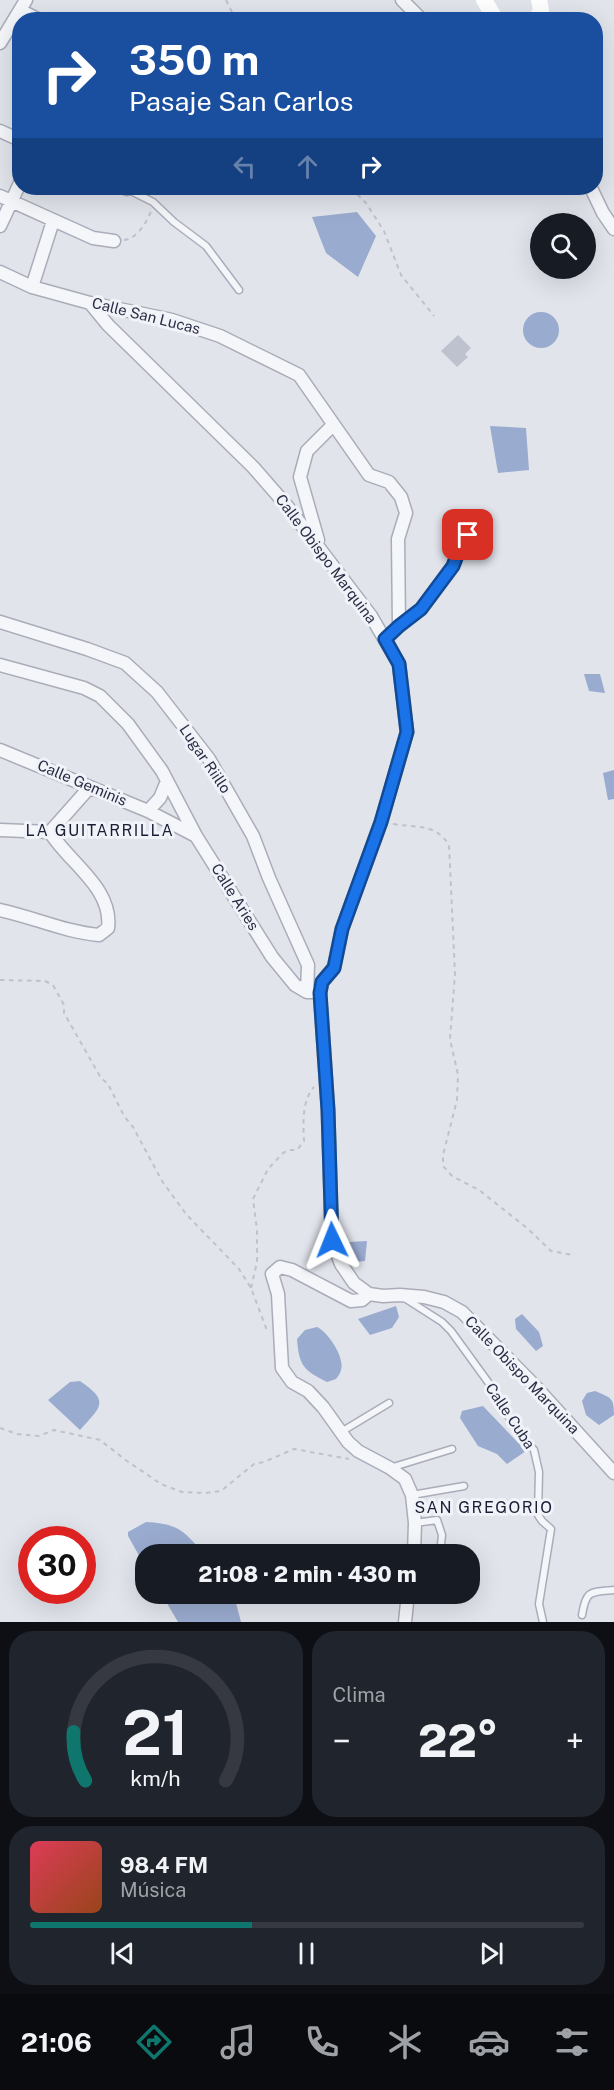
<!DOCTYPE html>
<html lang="es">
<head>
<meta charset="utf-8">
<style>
	body { margin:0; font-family:"Public Sans",sans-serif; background:#20242c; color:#f1f3f6; height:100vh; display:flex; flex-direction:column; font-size:22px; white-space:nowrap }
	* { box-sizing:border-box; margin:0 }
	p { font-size:20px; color:#9ea1a6 }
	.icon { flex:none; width:33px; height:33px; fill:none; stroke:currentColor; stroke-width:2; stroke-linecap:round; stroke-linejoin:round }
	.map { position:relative; height:1622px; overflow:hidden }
	.side { display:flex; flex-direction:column; gap:9px; padding:9px; background:#0d0f14; flex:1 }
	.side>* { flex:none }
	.top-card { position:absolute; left:12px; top:12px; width:591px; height:183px; border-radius:24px; box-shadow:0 6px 24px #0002; background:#1a4fa0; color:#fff; overflow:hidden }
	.tools { position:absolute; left:530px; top:213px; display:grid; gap:12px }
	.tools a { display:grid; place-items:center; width:66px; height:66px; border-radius:50%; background:#171b24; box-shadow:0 6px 24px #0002; font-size:30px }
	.speed { position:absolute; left:18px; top:1526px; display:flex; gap:12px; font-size:30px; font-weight:700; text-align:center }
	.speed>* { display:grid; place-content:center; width:78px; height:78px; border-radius:50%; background:#171b24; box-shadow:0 6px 24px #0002; line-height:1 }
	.speed .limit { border:9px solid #d22; background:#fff; color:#111 }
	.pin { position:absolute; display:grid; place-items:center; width:51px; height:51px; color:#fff; margin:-26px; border-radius:12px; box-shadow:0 3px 9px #0006 }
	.me { position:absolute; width:66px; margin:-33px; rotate:358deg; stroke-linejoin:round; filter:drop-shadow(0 0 4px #0008) }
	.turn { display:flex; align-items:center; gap:21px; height:126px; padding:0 18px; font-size:27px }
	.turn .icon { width:78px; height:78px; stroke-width:2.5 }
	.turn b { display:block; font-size:42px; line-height:51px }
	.lanes { display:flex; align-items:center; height:57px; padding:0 18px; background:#0003; justify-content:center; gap:30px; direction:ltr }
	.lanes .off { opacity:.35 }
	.big { font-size:45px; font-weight:800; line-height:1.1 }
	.side .tile { flex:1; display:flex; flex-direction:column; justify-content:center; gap:9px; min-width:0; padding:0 21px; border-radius:24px; background:#20242c }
	.side .dial { align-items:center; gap:0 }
	.dial svg { height:156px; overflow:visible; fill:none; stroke:#363941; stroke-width:7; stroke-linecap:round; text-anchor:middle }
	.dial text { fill:#f1f3f6; stroke:none }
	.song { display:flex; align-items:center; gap:18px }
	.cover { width:72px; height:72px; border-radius:9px; background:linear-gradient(135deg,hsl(350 70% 55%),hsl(20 70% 35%)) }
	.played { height:6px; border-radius:3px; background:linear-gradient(90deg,#0f766e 40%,#363941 40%) }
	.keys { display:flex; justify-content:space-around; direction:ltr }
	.heat { display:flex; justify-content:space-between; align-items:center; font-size:33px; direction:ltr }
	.side .tiles { flex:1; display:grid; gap:9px; grid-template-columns:1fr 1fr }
	.tile:last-child { grid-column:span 2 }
	.trip { position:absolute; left:135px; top:1544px; width:345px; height:60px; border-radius:24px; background:#171b24; box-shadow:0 6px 24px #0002; font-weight:800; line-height:60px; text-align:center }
	.menu { display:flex; height:96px; justify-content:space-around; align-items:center; background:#090b0e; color:#9ea1a6 }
	.menu .icon { width:42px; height:42px }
	.menu .current { color:#0f766e }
	.menu b { font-size:27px; color:#f1f3f6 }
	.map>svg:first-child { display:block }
	.water { fill:#99abcf }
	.building { fill:#bec2cf }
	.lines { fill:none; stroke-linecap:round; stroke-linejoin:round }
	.lane-casing { stroke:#aaadb9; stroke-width:9 }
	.street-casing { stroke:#aaadb9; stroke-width:15 }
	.path { stroke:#c0c2ca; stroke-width:2; stroke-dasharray:4.5 4.5; stroke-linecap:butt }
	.lane { stroke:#f5f6f9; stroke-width:6 }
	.street { stroke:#f5f6f9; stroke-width:12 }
	.secondary { stroke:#fff; stroke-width:16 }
	.route-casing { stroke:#114b97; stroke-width:15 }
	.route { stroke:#1a73e8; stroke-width:10 }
	.labels { text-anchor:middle; stroke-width:6; stroke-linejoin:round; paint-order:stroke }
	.street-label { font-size:15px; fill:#282e45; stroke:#f1f3f8 }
	.neighbourhood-label { font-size:16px; letter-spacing:1.5px; fill:#1a1f36; stroke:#f1f3f8 }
</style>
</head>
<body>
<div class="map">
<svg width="614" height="1622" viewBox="0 0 614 1622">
	<rect width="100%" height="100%" fill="#e1e4eb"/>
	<!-- water -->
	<path class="water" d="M357 212 376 236 358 277 326 253 312 217Z
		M523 330a18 18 0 1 1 36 0a18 18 0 1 1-36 0Z
		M490 426 526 428 529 470 498 473Z
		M584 674H600L605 693 589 691Z
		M614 770V799L608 800 603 773Z
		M367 1241 365 1261 352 1262 349 1242Z
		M396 1306 399 1317 392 1328 370 1335 358 1319Z
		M522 1314 539 1332 543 1346 536 1351 516 1329 515 1319Z
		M317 1327C328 1332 345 1357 341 1370 340 1374 338 1376 336 1379L327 1382C303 1370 299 1365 297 1339L305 1330Z
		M80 1381C111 1402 100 1407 80 1430L48 1400 70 1382Z
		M595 1391C611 1398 614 1397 614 1415L599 1425 586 1415 582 1401 587 1393Z
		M483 1406 526 1451 507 1464 497 1454 478 1446 460 1418 462 1411Z
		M146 1522C179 1524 183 1530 204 1554H146L145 1566 128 1536V1532Z
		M161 1593H230L236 1603 241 1622H178Z"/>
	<!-- building -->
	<path class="building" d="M458 335 471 348 465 354 468 357 457 367 441 351Z"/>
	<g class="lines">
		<!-- lane casing -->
		<g class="lane-casing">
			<path id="lane" d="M127 189 153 202 174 222 206 246 239 290
				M399 625 421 609 453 566 461 545 476 524
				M403 1297 442 1322 451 1331 488 1382 516 1429 534 1450 539 1472 538 1515 542 1521 551 1529 539 1604 543 1622
				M341 1432 389 1403
				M390 1468 452 1449
				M412 1495 464 1486
				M415 1523 437 1520 442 1535 440 1554
				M582 1615C586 1590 590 1592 614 1590"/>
		</g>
		<!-- street casing -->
		<g class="street-casing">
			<path id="street" d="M402 0 422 20
				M20 10 39 20
				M0 43 26 0
				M0 131 20 140
				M124 188 127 189
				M591 188 603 213 614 229
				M0 196 93 238 114 241
				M0 226 20 183
				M0 272 32 287 90 303 172 320 220 336 299 375 369 475 389 482 401 497 406 513 398 539 399 626 385 640
				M32 287 53 221
				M90 303 108 325 253 467 287 506 371 616 399 664 407 732 381 822 342 929 334 967 322 982 320 993 328 1110 332 1240 341 1264 354 1283 369 1294 383 1296 400 1295 424 1297 444 1302 462 1312 535 1386 614 1473
				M318 540 300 477 307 451 333 425
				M0 622 87 649 125 663 157 692 209 759 253 836 269 878 308 965 307 992
				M0 665 84 688 100 696 128 724 162 771 196 836 272 957 295 985 307 992H314
				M0 750 148 811 196 836
				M148 811 160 798 167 781
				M0 830 50 832 89 788
				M0 910C33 917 65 932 99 935L108 928C113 888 69 863 50 832
				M369 1294 362 1300 351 1301 292 1270 280 1267 272 1274 278 1294 282 1368 292 1382 308 1391 323 1407 348 1442 358 1451 390 1468 405 1479 412 1495 415 1523 414 1554
				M405 1622 408 1593"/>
		</g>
		<!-- path -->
		<path class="path" d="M226 0 236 20
			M351 188 366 203 384 231 401 275 434 316
			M124 240C137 239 147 222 151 211
			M393 824C417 828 435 823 449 845L455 974 450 1039 458 1075 457 1100 443 1155V1166L452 1176 479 1190 527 1228 551 1251 573 1255
			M0 980 45 981 53 985 64 1005V1013L101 1078 108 1084 124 1116 133 1127 162 1181 186 1214 239 1269 251 1288 268 1333
			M251 1288 257 1262V1230L253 1199 268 1169 283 1153 289 1150H297L304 1141C303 1124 302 1100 314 1087
			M0 1428 17 1434 39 1436 54 1430 100 1440 127 1461 161 1484 182 1492 205 1493 221 1491 254 1464 264 1462 294 1449 349 1459"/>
		<!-- lane -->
		<use href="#lane" class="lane"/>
		<!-- street -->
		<use href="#street" class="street"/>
		<!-- secondary -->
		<path class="secondary" d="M484 0 496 20
			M536 20 541 10 539 0"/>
	</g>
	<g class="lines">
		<!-- route casing -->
		<g class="route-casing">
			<path id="route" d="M332 1240 328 1110 320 993 322 982 334 968 342 929 381 822 407 732 399 664 385 639 399 626 421 609 453 566 461 545 468 535"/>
		</g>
		<!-- route -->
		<use href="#route" class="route"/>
	</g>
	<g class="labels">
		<!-- street labels -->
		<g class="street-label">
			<text transform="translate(146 316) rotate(14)" y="5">Calle San Lucas</text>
			<text transform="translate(326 559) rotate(53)" y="5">Calle Obispo Marquina</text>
			<text transform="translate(205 759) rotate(56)" y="5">Lugar Riillo</text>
			<text transform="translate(82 783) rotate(23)" y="5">Calle Geminis</text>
			<text transform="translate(235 897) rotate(58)" y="5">Calle Aries</text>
			<text transform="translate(522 1375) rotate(46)" y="5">Calle Obispo Marquina</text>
			<text transform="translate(510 1416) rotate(56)" y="5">Calle Cuba</text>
		</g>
		<!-- neighbourhood labels -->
		<g class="neighbourhood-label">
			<text x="100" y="836">LA GUITARRILLA</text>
			<text x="484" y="1513">SAN GREGORIO</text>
		</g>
	</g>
</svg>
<div class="tools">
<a><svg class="icon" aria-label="search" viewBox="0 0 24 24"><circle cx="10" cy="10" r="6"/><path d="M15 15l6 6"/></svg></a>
</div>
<div class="speed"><div class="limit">30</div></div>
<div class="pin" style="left:468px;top:535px;background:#d93025"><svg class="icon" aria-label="arrive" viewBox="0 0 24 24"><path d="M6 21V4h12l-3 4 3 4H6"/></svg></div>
<svg class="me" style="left:332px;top:1240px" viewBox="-20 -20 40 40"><path d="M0-17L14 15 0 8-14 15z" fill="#1a73e8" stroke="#fff" stroke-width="4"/></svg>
<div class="trip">21:08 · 2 min · 430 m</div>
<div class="top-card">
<div class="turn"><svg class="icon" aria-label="right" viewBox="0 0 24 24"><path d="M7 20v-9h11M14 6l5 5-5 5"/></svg><div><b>350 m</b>Pasaje San Carlos</div></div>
<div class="lanes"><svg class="icon off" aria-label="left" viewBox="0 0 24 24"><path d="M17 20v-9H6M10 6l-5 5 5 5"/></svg><svg class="icon off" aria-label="ahead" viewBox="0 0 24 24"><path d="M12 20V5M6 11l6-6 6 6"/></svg><svg class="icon" aria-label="right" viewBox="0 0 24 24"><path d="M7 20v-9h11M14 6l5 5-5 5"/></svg></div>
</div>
</div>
<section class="side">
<div class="tiles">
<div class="tile dial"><svg viewBox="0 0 100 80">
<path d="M14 69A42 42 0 1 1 86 69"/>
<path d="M14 69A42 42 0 0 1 8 44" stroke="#0f766e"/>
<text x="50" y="56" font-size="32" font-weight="700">21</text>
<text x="50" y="72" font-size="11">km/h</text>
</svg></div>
<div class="tile"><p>Clima</p>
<div class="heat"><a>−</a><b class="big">22°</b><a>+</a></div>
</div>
<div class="tile">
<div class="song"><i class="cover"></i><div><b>98.4 FM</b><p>Música</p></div></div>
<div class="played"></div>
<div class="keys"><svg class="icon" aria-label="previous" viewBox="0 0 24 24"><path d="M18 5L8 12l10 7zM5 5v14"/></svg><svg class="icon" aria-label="pause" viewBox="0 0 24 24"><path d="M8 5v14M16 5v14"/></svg><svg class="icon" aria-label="next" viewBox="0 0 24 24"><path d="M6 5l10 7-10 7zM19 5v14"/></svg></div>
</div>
</div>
</section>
<nav class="menu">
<b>21:06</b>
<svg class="icon current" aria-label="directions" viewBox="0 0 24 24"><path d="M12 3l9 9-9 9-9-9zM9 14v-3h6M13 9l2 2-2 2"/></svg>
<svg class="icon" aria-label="music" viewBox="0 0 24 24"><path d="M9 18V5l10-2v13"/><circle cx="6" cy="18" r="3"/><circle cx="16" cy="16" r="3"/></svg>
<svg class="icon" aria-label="phone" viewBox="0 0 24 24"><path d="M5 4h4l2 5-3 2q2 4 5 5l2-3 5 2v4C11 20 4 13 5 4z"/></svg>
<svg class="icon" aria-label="climate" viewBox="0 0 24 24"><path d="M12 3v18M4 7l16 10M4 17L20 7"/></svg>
<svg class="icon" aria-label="car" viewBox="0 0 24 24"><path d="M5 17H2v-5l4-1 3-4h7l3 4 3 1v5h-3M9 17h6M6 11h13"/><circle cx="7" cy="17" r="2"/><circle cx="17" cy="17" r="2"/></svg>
<svg class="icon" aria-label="filters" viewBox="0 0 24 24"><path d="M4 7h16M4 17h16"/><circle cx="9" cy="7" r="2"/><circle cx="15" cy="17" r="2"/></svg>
</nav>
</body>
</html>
